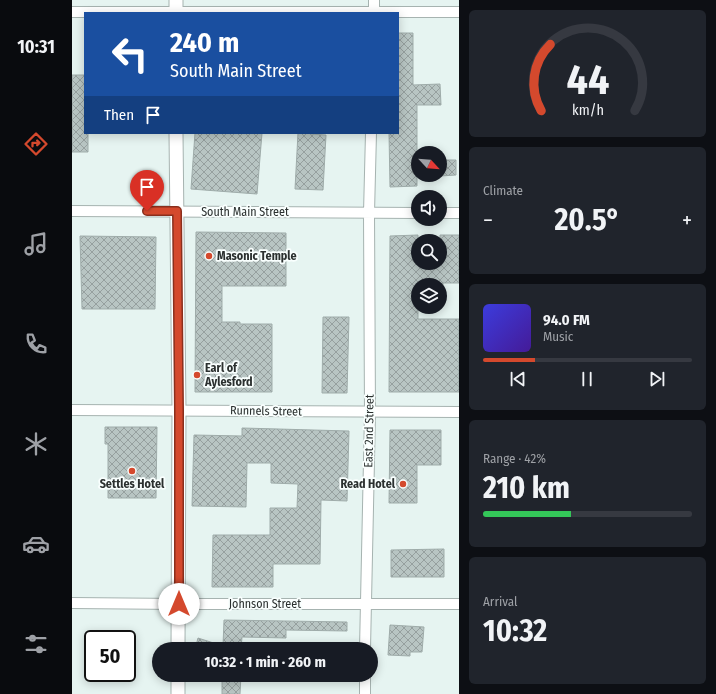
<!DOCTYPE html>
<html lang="en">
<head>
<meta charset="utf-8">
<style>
	body { margin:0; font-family:"Fira Sans Condensed",sans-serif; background:#20242c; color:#f1f3f6; height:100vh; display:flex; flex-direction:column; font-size:15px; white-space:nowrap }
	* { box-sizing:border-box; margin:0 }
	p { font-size:13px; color:#9ea1a6 }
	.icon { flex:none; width:22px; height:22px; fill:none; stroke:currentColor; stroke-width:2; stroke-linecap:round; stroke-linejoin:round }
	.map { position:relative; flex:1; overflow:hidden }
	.drawer { display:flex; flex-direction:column; gap:10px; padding:10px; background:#0d0f14; width:257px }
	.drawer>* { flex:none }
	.top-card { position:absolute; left:12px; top:12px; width:315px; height:122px; border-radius:0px; box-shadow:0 2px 10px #0003; background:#1a4fa0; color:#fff; overflow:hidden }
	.needle { width:26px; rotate:116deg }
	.buttons { position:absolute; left:339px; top:146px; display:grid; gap:8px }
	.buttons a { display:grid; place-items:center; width:36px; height:36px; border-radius:50%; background:#171b24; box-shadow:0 2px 10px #0003; font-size:20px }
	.speed { position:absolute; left:12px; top:630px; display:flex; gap:8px; font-size:20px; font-weight:700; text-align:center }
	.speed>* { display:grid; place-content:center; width:52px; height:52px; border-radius:50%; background:#171b24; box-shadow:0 2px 10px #0003; line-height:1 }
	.speed .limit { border:2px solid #111; border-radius:6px; background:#fff; color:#111 }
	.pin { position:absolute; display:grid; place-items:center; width:34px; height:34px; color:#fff; margin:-41px -17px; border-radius:50% 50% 50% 0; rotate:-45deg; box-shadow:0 0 4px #0007 }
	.pin .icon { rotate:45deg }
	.me { position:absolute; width:44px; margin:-22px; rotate:0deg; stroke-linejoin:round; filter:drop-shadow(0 0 3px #0008) }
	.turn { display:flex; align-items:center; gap:14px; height:84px; padding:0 20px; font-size:18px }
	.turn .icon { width:52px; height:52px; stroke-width:2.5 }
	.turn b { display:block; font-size:28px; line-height:34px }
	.then { display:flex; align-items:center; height:38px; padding:0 20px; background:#0003; gap:8px; font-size:15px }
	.big { font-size:30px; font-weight:700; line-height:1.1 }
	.drawer .tile { flex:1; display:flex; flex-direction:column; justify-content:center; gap:6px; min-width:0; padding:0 14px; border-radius:6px; background:#20242c }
	.drawer .dial { align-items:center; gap:0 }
	.dial svg { height:104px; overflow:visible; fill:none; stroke:#363941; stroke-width:7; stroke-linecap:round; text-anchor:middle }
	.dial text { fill:#f1f3f6; stroke:none }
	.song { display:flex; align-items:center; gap:12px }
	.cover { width:48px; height:48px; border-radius:6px; background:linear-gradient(135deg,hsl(240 70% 55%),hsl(260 70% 35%)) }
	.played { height:4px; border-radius:2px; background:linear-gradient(90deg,#d4492d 25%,#363941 25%) }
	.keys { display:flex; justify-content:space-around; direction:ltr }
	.heat { display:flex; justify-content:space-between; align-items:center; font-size:22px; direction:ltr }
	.charge { height:6px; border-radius:3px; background:linear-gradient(90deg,#34c759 42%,#363941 0) }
	.trip { position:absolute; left:80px; top:642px; width:226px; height:40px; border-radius:20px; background:#171b24; box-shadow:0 2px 10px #0003; font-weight:700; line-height:40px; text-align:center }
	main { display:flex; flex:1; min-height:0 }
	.dock { display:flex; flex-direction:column; width:72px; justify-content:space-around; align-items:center; background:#090b0e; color:#9ea1a6 }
	.dock .icon { width:28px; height:28px }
	.dock .current { color:#d4492d }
	.dock b { font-size:18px; color:#f1f3f6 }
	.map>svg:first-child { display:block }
	.building { fill:url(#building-cross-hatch); stroke:#9facaa }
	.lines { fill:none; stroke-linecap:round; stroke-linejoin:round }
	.street-casing { stroke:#a6b3b0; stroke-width:12 }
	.secondary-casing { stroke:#a6b3b0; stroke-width:15 }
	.street { stroke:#fff; stroke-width:10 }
	.secondary { stroke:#fff; stroke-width:13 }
	.route-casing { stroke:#8a2f1d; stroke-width:10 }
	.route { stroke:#d4492d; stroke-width:7 }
	.poi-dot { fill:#d4492d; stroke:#f9fffe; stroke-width:1.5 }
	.labels { text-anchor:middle; stroke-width:3.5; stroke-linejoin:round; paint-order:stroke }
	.street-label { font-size:12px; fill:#2b302f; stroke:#f9fffe }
	.poi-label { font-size:12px; font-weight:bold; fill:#2b302f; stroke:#f9fffe; text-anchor:start }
</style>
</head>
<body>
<main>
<nav class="dock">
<b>10:31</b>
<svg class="icon current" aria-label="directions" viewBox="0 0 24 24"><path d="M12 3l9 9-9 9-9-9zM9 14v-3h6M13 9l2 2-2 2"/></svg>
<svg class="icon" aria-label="music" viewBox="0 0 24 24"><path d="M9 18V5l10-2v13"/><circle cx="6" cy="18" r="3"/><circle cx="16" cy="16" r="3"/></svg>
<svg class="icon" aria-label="phone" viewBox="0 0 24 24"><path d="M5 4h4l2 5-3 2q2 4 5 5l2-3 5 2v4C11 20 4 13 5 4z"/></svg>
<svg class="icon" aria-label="climate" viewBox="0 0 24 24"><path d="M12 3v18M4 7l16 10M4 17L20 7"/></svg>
<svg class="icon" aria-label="car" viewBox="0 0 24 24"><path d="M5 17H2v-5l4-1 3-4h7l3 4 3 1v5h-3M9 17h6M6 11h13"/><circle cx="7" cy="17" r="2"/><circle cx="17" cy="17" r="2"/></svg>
<svg class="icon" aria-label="filters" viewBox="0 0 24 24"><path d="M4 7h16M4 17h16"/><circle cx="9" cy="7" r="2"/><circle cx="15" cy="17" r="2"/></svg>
</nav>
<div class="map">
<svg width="387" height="694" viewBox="0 0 387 694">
	<defs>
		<pattern id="building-cross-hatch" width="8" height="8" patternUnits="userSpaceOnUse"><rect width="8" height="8" fill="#b8c5c3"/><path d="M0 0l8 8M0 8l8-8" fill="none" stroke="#96a09f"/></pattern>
	</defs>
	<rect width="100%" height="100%" fill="#e6f4f1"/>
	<!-- building -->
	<path class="building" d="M326 33H341V85L368 84 369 105H345V186L318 187 317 133H326Z
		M0 75H13V133H16V152H0Z
		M123 133H190L185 194 119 189Z
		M226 133H238V134L254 135 251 190 223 189Z
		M368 160H384V175L368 176Z
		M124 232 214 233V286H150V322H168V324H200V392H123Z
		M346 235V263H368V235H387V283H371V285H346V319H387V392H317L318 236Z
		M8 236 84 237 83 309H10Z
		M251 317H277L275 393H250Z
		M33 427H85L84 498H36V444H33Z
		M170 428 277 431 275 501 249 500 248 564H201V587H140L141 535H198V508H225L226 484 199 483V463H175L174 507 120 506 122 435 170 436Z
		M318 430H369V465H345V503H317Z
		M372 549V577H319V550Z
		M152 620 275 622V631L214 630V638L170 637 169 649H123L126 638 151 646Z
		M318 625 352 627 350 652H338V656L316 655Z
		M150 675H169L168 694H150Z"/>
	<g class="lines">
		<!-- street casing -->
		<g class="street-casing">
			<path id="street" d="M302 0V13
				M0 12H387
				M0 211 346 213
				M368 213H387
				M0 410 387 412
				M0 603 107 604H387
				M293 649 298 413 297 213 299 133
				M293 694V675"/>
		</g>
		<!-- secondary casing -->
		<g class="secondary-casing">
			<path id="secondary" d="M104 13V0
				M104 133 107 410 106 649
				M106 694V675"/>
		</g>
		<!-- street -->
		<use href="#street" class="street"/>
		<!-- secondary -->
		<use href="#secondary" class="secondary"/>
	</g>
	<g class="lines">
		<!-- route casing -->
		<g class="route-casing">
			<path id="route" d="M75 211H105L107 410V604"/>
		</g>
		<!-- route -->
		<use href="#route" class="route"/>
	</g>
	<!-- markers -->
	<g class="poi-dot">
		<circle cx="137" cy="256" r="4"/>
		<circle cx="125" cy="375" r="4"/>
		<circle cx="60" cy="471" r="4"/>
		<circle cx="331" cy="484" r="4"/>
	</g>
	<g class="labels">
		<!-- street labels -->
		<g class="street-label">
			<text x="173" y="216">South Main Street</text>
			<text transform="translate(194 411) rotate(1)" y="4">Runnels Street</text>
			<text transform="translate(297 431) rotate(-89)" y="4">East 2nd Street</text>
			<text x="193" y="608">Johnson Street</text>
		</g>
		<!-- poi labels -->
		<g class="poi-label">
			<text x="145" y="260">Masonic Temple</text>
			<text x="133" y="372">Earl of<tspan x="133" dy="14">Aylesford</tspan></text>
			<text x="60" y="488" text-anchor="middle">Settles Hotel</text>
			<text x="323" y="488" text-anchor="end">Read Hotel</text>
		</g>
	</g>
</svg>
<div class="buttons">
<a><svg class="needle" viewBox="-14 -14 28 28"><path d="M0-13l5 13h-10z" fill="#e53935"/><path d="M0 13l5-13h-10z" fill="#9ea1a6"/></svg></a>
<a><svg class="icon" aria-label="sound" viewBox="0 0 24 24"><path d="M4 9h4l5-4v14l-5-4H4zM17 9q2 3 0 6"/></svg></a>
<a><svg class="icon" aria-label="search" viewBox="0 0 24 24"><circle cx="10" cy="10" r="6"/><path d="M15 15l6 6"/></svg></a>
<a><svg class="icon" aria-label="layers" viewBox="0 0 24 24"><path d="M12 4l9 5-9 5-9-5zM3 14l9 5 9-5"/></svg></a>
</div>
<div class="speed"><div class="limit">50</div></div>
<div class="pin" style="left:75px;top:211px;background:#d93025"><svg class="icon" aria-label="arrive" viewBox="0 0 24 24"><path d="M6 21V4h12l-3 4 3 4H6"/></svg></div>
<svg class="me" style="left:107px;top:604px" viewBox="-20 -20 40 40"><circle r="19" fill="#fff"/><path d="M0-13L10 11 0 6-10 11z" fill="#d4492d"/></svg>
<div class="trip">10:32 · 1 min · 260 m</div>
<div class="top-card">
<div class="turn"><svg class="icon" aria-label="left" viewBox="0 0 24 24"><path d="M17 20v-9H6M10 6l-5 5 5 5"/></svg><div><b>240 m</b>South Main Street</div></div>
<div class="then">Then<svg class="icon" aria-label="arrive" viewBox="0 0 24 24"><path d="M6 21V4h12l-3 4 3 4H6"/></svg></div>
</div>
</div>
<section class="drawer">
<div class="tile dial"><svg viewBox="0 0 100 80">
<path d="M14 69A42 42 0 1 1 86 69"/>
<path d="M14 69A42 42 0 0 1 21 18" stroke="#d4492d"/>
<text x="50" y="56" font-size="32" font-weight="700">44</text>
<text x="50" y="72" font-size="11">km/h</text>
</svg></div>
<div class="tile"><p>Climate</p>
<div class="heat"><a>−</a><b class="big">20.5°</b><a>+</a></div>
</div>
<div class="tile">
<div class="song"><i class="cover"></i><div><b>94.0 FM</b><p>Music</p></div></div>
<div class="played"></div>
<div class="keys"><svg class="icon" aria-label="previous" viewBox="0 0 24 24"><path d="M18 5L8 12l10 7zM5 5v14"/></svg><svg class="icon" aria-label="pause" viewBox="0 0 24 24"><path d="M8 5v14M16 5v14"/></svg><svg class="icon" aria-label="next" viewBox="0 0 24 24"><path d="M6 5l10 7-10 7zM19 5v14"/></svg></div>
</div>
<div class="tile"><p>Range · 42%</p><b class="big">210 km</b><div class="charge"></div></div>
<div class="tile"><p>Arrival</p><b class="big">10:32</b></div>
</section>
</main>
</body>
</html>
